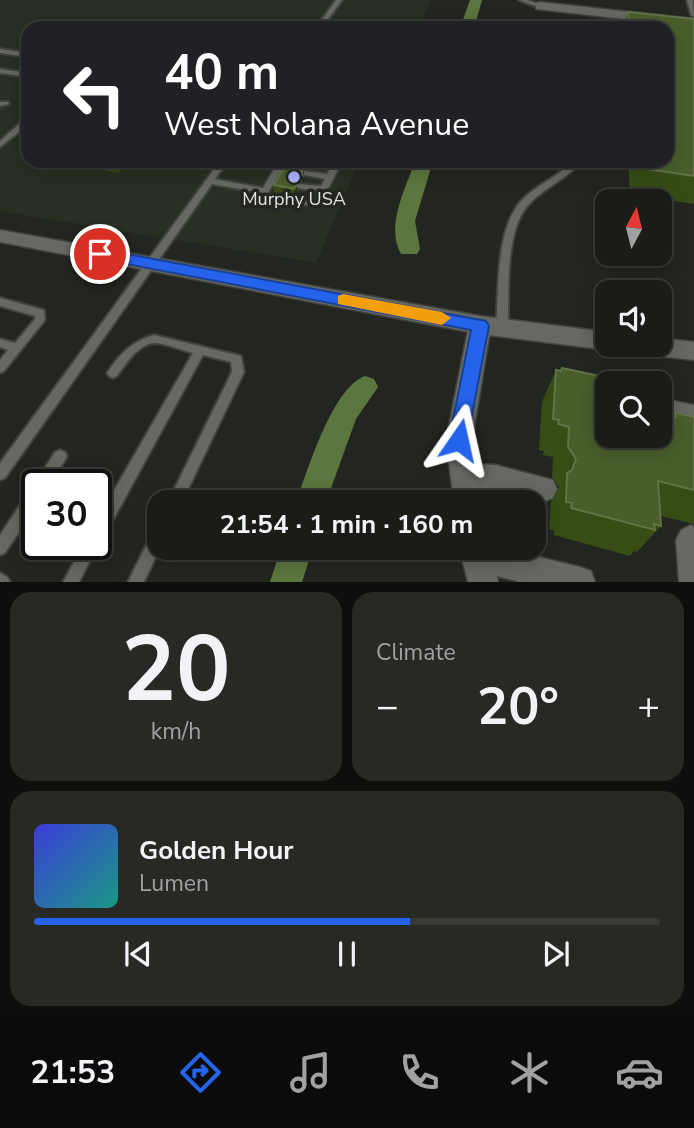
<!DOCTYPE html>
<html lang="en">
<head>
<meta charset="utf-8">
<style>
	body { margin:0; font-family:"Nunito Sans",sans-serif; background:#272925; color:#f1f3f6; height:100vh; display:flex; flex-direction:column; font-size:26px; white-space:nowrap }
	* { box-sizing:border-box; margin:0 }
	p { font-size:23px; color:#9fa1a2 }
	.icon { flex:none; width:38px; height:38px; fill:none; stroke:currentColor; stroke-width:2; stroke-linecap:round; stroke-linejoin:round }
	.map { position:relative; height:582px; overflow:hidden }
	.side { display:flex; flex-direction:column; gap:10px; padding:10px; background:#0e0f0d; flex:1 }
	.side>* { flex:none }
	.guide { position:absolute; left:21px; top:21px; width:653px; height:147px; border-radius:21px; box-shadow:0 4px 18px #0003,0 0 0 2px #383a37; background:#202124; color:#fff; overflow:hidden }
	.needle { width:46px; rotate:7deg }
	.fabs { position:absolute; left:595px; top:189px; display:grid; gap:14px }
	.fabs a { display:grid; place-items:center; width:77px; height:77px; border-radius:14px; background:#1a1c18; box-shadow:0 4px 18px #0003,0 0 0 2px #383a37; font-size:35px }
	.speed { position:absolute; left:21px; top:469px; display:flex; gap:14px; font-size:35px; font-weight:700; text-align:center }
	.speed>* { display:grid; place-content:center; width:91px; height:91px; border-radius:50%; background:#1a1c18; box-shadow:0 4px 18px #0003,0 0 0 2px #383a37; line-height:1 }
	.speed .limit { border:4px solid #111; border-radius:10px; background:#fff; color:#111 }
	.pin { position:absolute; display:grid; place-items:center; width:60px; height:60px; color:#fff; margin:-30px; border:4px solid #fff; border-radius:50%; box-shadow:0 2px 7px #0007 }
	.me { position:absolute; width:77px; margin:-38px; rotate:11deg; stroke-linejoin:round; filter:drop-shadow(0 0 5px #0008) }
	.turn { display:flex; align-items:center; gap:24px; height:147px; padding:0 28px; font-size:32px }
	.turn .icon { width:91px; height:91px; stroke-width:2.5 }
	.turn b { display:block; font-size:49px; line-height:60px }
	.big { font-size:52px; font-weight:700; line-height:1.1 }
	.side .tile { flex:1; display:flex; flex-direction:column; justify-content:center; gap:10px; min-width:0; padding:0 24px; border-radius:21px; background:#272925 }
	.side .dial { align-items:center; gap:0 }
	.dial b { font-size:91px; line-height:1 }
	.song { display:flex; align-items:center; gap:21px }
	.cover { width:84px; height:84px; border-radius:10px; background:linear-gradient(135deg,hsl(240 70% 55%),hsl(170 70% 35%)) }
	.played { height:7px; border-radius:4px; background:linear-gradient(90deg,#2563eb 60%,#383a37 60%) }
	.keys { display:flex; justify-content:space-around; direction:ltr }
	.heat { display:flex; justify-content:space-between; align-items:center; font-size:38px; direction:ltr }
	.side .tiles { flex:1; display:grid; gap:10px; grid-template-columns:1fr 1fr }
	.tile:last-child { grid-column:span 2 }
	.trip { position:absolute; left:147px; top:490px; width:399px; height:70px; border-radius:21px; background:#1a1c18; box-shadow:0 4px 18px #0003,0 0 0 2px #383a37; font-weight:700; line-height:70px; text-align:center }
	.tab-bar { display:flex; height:112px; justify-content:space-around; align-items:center; background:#0a0b0a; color:#9fa1a2 }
	.tab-bar .icon { width:49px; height:49px }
	.tab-bar .selected { color:#2563eb }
	.tab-bar b { font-size:32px; color:#f1f3f6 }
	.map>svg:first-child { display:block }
	.built { fill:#292f23 }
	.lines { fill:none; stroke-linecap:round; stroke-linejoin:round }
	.canal { fill:#5b763e; fill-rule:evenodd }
	.lane-casing { stroke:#40423d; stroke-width:4 }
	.street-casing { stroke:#40423d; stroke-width:3 }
	.secondary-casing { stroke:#40423d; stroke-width:3 }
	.lane { fill:#656961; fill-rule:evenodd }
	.street { fill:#656961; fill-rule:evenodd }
	.secondary { fill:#656961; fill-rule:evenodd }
	.wall { fill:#374d15 }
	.shaded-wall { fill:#273710 }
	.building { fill:#495e2b; stroke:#617347; stroke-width:2 }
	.route { fill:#2563eb; stroke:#184099; stroke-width:2 }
	.slow { fill:#f59e0b }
	.poi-dot { fill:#a9b0fc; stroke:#232620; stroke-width:2.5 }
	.labels { text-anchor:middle; stroke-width:7; stroke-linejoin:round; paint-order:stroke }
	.poi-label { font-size:18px; fill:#e2e4e0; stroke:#232620 }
</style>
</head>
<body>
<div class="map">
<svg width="694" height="582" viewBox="0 0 694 582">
	<rect width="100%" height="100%" fill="#232620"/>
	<!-- built -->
	<path class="built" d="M0 0H431L418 28H28V161H359L316 263 0 211Z"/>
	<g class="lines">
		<!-- canal -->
		<path class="canal" d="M470 0H482L474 28H460Z
			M415 161H433L415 221 420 249 417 254H401C385 226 406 188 415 161Z
			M365 376 374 379 378 387 356 419 326 502H296C308 470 332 388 365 376Z
			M281 548H313L302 582H270Z"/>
		<!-- lane casing -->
		<g class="lane-casing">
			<path id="lane" d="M336 0H342L322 28H316Z
				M519 0H528L543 6 538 7Z
				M687 0H693L694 17 691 15Z
				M571 23 598 26 601 28 569 26V24Z
				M0 49 28 53V57L0 53Z
				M0 69 28 73V77L0 73Z
				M0 102H8L9 104 0 106Z
				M25 119H28V125L0 147V141Z
				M220 161H228L215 179 263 188 279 161H287L269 191V195L305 200 309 199 317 191 297 188V184L321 186 325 179 304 175V171L327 174 331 166 315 163 314 161H342C319 209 318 210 265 200L261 197V193L212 184 5 478 0 480V463Z
				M573 161H582C568 178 547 186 531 202 504 227 509 293 508 328L506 331H498L496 328C499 290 495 231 521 201 536 185 558 177 573 161Z
				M0 298 44 310 45 320 4 371 0 373V360L8 350 0 347V339L15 343 35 319V316L0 306Z
				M154 335 241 356 244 372 182 502H168L232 372 231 362 203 355 101 542 99 543 79 582H63L84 544H96V522L193 353C182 350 164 343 154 343 138 344 125 365 117 376L113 378 109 376 107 373 109 370C122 352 133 341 154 335Z
				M60 450 65 452 67 456 65 460 50 485H37V505L5 553 0 555V535L32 487 36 486 37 480 55 452Z
				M159 527 160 548 144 582H128L154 529Z
				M0 573 7 577 10 582H0Z"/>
		</g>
		<!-- street casing -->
		<g class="street-casing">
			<path id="street" d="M540 2 694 19V27L536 9V3Z
				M480 316 488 319 491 325 472 440 476 464 496 465 553 480 557 489 553 498 543 502 480 490 482 502H454L446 440 469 325 472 319Z
				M660 398 694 405V427L660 420Z
				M691 525 694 527V582H679L676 540 681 530Z
				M459 548H502L580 567 591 571 595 582H520L497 576 498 582H468Z"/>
		</g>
		<!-- secondary casing -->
		<g class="secondary-casing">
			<path id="secondary" d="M0 230 480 316 607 332V345H616L607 350 480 334 0 242Z
				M660 338 694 342V360L639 354 631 351 628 345H660Z"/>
		</g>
		<!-- lane -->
		<use href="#lane" class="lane"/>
		<!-- street -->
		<use href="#street" class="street"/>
		<!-- secondary -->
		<use href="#secondary" class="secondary"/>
	</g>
	<!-- wall -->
	<path class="wall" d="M628 12 694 19V204L630 194 628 161H667V28H623Z
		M56 161H131L120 173Z
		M288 161H313L309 169H302V182H296L297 191 295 196 274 193V185Z
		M562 368 607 436 673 416 676 413 694 417V524L661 516V526L637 552 634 551 630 556 554 535V531L549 529 551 502 559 487 552 477 553 457 543 455 544 451 539 450 542 402 556 370 560 371Z"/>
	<!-- shaded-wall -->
	<path class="shaded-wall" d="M116 161H131L120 173Z
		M309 161H313L309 169Z
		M297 184V191L295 196 294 189Z"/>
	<!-- building -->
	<path class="building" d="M628 12 694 19V176L641 168 640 161H667V28H629Z
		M288 161H309L302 162V175H295L297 184 294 189 274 185Z
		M562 368 632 383H607V436H660V414L676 417V413L694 417V490L658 481 661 526 654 524 655 530 571 508 572 503 566 502 567 473 572 470 576 459 568 447 569 427 558 424 559 420 553 419 556 370 561 371Z"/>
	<!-- route -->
	<path class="route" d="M100 249 486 321 489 326 466 446 459 449 452 446 449 440 471 330 95 258V251Z"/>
	<!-- slow -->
	<path class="slow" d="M343 294 442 312 451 318 442 325 338 304V296Z"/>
	<!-- markers -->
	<circle class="poi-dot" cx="294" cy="177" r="7"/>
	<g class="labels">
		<!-- poi labels -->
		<g class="poi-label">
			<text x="294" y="205">Murphy USA</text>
		</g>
	</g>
</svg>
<div class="fabs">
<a><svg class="needle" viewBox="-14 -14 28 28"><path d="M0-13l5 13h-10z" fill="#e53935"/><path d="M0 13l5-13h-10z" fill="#9fa1a2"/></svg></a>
<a><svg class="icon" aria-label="sound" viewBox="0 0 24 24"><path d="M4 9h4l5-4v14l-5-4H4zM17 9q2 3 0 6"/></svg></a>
<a><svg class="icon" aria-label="search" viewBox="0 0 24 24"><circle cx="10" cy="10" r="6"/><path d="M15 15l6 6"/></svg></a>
</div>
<div class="speed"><div class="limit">30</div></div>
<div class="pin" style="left:100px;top:254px;background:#d93025"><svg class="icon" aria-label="arrive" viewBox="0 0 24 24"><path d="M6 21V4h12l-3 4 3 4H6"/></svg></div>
<svg class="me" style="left:459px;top:440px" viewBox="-20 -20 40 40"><path d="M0-17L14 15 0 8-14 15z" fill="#2563eb" stroke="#fff" stroke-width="4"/></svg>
<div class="trip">21:54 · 1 min · 160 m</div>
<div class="guide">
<div class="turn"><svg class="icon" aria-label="left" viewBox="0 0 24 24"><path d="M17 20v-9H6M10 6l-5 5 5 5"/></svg><div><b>40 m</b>West Nolana Avenue</div></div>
</div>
</div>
<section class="side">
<div class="tiles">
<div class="tile dial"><b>20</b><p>km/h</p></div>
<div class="tile"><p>Climate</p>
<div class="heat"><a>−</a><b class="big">20°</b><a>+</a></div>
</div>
<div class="tile">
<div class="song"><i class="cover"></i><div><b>Golden Hour</b><p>Lumen</p></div></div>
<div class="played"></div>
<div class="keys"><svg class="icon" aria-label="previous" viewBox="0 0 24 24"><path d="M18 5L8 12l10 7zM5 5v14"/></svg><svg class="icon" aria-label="pause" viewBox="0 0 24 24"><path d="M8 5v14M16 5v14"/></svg><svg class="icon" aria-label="next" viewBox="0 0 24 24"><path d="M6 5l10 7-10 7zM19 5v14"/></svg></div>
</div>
</div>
</section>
<nav class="tab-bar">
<b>21:53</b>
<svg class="icon selected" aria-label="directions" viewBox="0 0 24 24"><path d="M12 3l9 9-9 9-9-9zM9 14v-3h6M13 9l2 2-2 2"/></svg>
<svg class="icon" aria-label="music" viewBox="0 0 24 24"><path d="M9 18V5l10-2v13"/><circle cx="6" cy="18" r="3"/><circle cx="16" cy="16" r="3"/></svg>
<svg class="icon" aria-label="phone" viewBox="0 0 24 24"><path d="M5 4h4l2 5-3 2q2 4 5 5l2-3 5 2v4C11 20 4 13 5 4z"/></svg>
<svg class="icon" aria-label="climate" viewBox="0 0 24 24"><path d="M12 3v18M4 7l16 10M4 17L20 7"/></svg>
<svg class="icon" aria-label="car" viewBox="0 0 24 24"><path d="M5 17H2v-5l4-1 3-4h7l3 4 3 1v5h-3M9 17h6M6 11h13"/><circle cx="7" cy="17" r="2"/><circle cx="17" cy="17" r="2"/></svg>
</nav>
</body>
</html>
